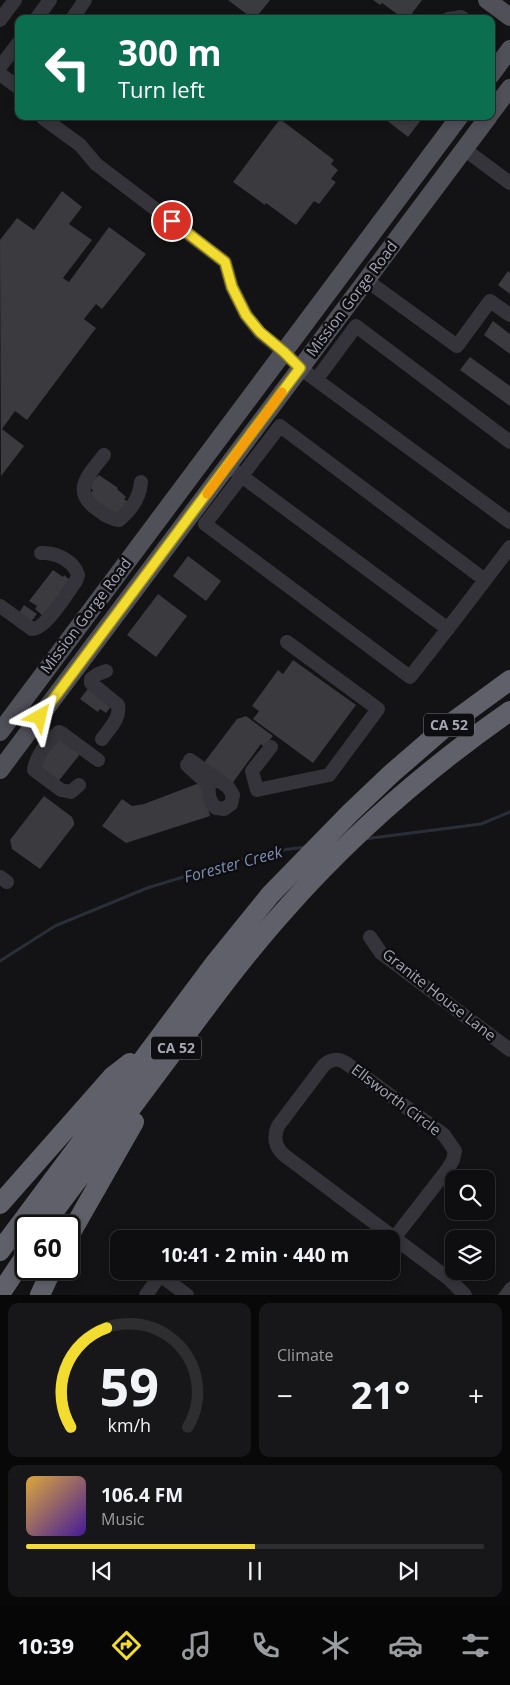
<!DOCTYPE html>
<html lang="en">
<head>
<meta charset="utf-8">
<style>
	body { margin:0; font-family:"Open Sans",sans-serif; background:#171719; color:#f1f3f6; height:100vh; display:flex; flex-direction:column; font-size:19px; white-space:nowrap }
	* { box-sizing:border-box; margin:0 }
	p { font-size:16px; color:#9b9c9f }
	.icon { flex:none; width:28px; height:28px; fill:none; stroke:currentColor; stroke-width:2; stroke-linecap:round; stroke-linejoin:round }
	.map { position:relative; height:1295px; overflow:hidden }
	.sheet { display:flex; flex-direction:column; gap:8px; padding:8px; background:#080809; flex:1 }
	.sheet>* { flex:none }
	.banner { position:absolute; left:15px; top:15px; width:480px; height:105px; border-radius:10px; box-shadow:0 2px 8px #0003,0 0 0 1px #2e2e30; background:#0b6e4f; color:#fff; overflow:hidden }
	.fabs { position:absolute; left:445px; top:1170px; display:grid; gap:10px }
	.fabs a { display:grid; place-items:center; width:50px; height:50px; border-radius:10px; background:#0e0e10; box-shadow:0 2px 8px #0003,0 0 0 1px #2e2e30; font-size:25px }
	.speed { position:absolute; left:15px; top:1215px; display:flex; gap:10px; font-size:25px; font-weight:700; text-align:center }
	.speed>* { display:grid; place-content:center; width:65px; height:65px; border-radius:50%; background:#0e0e10; box-shadow:0 2px 8px #0003,0 0 0 1px #2e2e30; line-height:1 }
	.speed .limit { border:2px solid #111; border-radius:8px; background:#fff; color:#111 }
	.pin { position:absolute; display:grid; place-items:center; width:42px; height:42px; color:#fff; margin:-21px; border:2px solid #fff; border-radius:50%; box-shadow:0 1px 5px #0007 }
	.me { position:absolute; width:55px; margin:-28px; rotate:37deg; stroke-linejoin:round; filter:drop-shadow(0 0 4px #0008) }
	.turn { display:flex; align-items:center; gap:18px; height:105px; padding:0 20px; font-size:22px }
	.turn .icon { width:65px; height:65px; stroke-width:2.5 }
	.turn b { display:block; font-size:35px; line-height:42px }
	.big { font-size:38px; font-weight:700; line-height:1.1 }
	.sheet .card { flex:1; display:flex; flex-direction:column; justify-content:center; gap:8px; min-width:0; padding:0 18px; border-radius:10px; background:#171719 }
	.sheet .dial { align-items:center; gap:0 }
	.dial svg { height:130px; overflow:visible; fill:none; stroke:#2e2e30; stroke-width:7; stroke-linecap:round; text-anchor:middle }
	.dial text { fill:#f1f3f6; stroke:none }
	.song { display:flex; align-items:center; gap:15px }
	.cover { width:60px; height:60px; border-radius:8px; background:linear-gradient(135deg,hsl(40 70% 55%),hsl(260 70% 35%)) }
	.played { height:5px; border-radius:2px; background:linear-gradient(90deg,#f1dc2f 50%,#2e2e30 50%) }
	.keys { display:flex; justify-content:space-around; direction:ltr }
	.heat { display:flex; justify-content:space-between; align-items:center; font-size:28px; direction:ltr }
	.sheet .tiles { flex:1; display:grid; gap:8px; grid-template-columns:1fr 1fr }
	.card:last-child { grid-column:span 2 }
	.trip { position:absolute; left:110px; top:1230px; width:290px; height:50px; border-radius:10px; background:#0e0e10; box-shadow:0 2px 8px #0003,0 0 0 1px #2e2e30; font-weight:700; line-height:50px; text-align:center }
	.tab-bar { display:flex; height:80px; justify-content:space-around; align-items:center; background:#060606; color:#9b9c9f }
	.tab-bar .icon { width:35px; height:35px }
	.tab-bar .current { color:#f1dc2f }
	.tab-bar b { font-size:22px; color:#f1f3f6 }
	.map>svg:first-child { display:block }
	.lines { fill:none; stroke-linecap:round; stroke-linejoin:round }
	.stream { stroke:#292e38; stroke-width:3 }
	.building { fill:#3a3a3f }
	.minor { stroke:#34343a; stroke-width:14 }
	.major { stroke:#505059; stroke-width:18 }
	.highway { stroke:#60606a; stroke-width:20 }
	.route-casing { stroke:#9d8f1f; stroke-width:12 }
	.route { stroke:#f1dc2f; stroke-width:9 }
	.slow { stroke:#f59e0b; stroke-width:9 }
	.labels { text-anchor:middle; stroke-width:5; stroke-linejoin:round; paint-order:stroke }
	.shield { fill:#0e0e10; stroke:#777884; stroke-width:1 }
	.shield-label { font-size:14px; font-weight:bold; fill:#a4a6b5 }
	.street-label { font-size:15px; fill:#a4a6b5; stroke:#0e0e10 }
	.water-label { font-size:16px; font-style:italic; fill:#7b8bb0; stroke:#0e0e10 }
</style>
</head>
<body>
<div class="map">
<svg width="510" height="1295" viewBox="0 0 510 1295">
	<rect width="100%" height="100%" fill="#131315"/>
	<g class="lines">
		<!-- stream -->
		<path class="stream" d="M364 839 481 824 510 812
			M0 961 55 926 147 888 266 852 306 847"/>
	</g>
	<!-- building -->
	<path class="building" d="M228 0H270L255 19H253Z
		M373 0H422L408 19H404L382 3 380 5Z
		M381 116H424L408 137Z
		M280 119 334 160 331 164 338 170 331 179 336 182 319 204 314 201 296 225 266 203 265 205 233 182Z
		M62 191 82 207 69 224 92 240 63 278 69 282 109 227 146 254 102 309 96 304 84 319 96 328 27 420 15 411 2 429 24 446 1 476 0 240 17 218 34 230Z
		M508 271 510 273V294L498 285Z
		M493 321 510 334V354L484 335Z
		M470 357 510 386V406L460 370Z
		M99 475 118 488 117 489 126 497 124 499 129 503 119 515 111 517 89 496 93 490 90 488 92 485 90 483Z
		M188 556 221 581 206 601 173 576Z
		M53 570 63 577 64 575 70 580 63 588 70 593 42 615 35 609 37 606 29 601Z
		M158 594 187 616 156 657 127 635Z
		M24 605 37 614 31 622 19 613Z
		M293 660 356 705 313 763 253 719 259 711 252 706 278 670 283 674Z
		M90 686 113 704 106 713 100 709 98 712 80 699Z
		M246 716 273 736 264 747 261 744 231 785 203 764 237 719Z
		M58 736 81 753 57 783 34 768Z
		M202 782 210 816 126 843 102 826 122 799 132 806 144 804Z
		M44 796 72 817 74 822V825L40 869 12 849 10 840Z
		M510 1281V1295H498L506 1284Z"/>
	<g class="lines">
		<!-- minor -->
		<path class="minor" d="M36 19 50 0
			M72 19 85 0
			M448 19 461 17 464 19
			M0 20 15 0
			M0 67 19 42
			M0 74 19 88
			M43 118 80 145 96 164 225 262 232 287 246 315 260 333 284 352 300 368 510 522
			M464 149 510 183
			M366 280 457 346 490 301 510 315
			M316 380 356 326 510 442
			M104 455C89 475 70 491 98 510 105 515 110 519 119 520 131 510 140 498 141 482
			M236 472 448 629
			M485 580 280 426 205 524 410 677C444 634 477 591 510 547
			M0 606 32 629C46 629 67 593 76 581L78 575C74 561 56 552 41 553
			M102 739C109 729 121 718 118 705L91 683V679L98 674 106 671
			M271 747 252 771 257 790 329 775 378 709 287 642
			M187 765 209 785C208 795 209 801 216 808L224 809 231 804 233 795 228 787 190 760
			M79 785 71 792 61 790 34 770C36 756 48 741 59 732L63 734 98 760
			M0 877 7 882
			M370 937 381 953 510 1050
			M395 1237 447 1170 453 1160 455 1151 444 1135 346 1063C338 1058 331 1059 324 1065L278 1126C273 1137 275 1147 284 1155L449 1279 465 1295
			M197 1239 198 1238
			M160 1275 187 1295
			M146 1295 163 1271"/>
		<!-- major -->
		<path class="major" d="M487 0 510 17
			M491 75 510 49
			M491 113 510 88
			M0 732 460 116
			M0 770 489 116"/>
		<!-- highway -->
		<path class="highway" d="M0 1204 112 1077 130 1063
			M43 1226C84 1171 126 1115 167 1060 205 1009 242 958 284 911 351 835 427 769 510 711
			M69 1236 134 1122
			M0 1251 215 963 270 895 350 813 391 774 443 729 510 680
			M0 1294 26 1255
			M40 1295 52 1269"/>
	</g>
	<g class="lines">
		<!-- route casing -->
		<g class="route-casing">
			<path id="route" d="M40 717 300 368 284 352 260 332 246 315 232 287 225 262 172 221"/>
		</g>
		<!-- route -->
		<use href="#route" class="route"/>
		<!-- slow -->
		<path class="slow" d="M207 494 282 392"/>
	</g>
	<g class="labels">
		<!-- shield labels -->
		<g class="shield">
			<rect x="424" y="713.5" width="50" height="23" rx="4"/>
			<rect x="151" y="1036.5" width="50" height="23" rx="4"/>
		</g>
		<g class="shield-label">
			<text x="449" y="730">CA 52</text>
			<text x="176" y="1053">CA 52</text>
		</g>
		<!-- street labels -->
		<g class="street-label">
			<text transform="translate(352 299) rotate(-53)" y="5">Mission Gorge Road</text>
			<text transform="translate(86 616) rotate(-53)" y="5">Mission Gorge Road</text>
			<text transform="translate(439 995) rotate(38)" y="5">Granite House Lane</text>
			<text transform="translate(396 1100) rotate(37)" y="5">Ellsworth Circle</text>
		</g>
		<!-- water labels -->
		<g class="water-label">
			<text transform="translate(233 864) rotate(-15)" y="6">Forester Creek</text>
		</g>
	</g>
</svg>
<div class="fabs">
<a><svg class="icon" aria-label="search" viewBox="0 0 24 24"><circle cx="10" cy="10" r="6"/><path d="M15 15l6 6"/></svg></a>
<a><svg class="icon" aria-label="layers" viewBox="0 0 24 24"><path d="M12 4l9 5-9 5-9-5zM3 14l9 5 9-5"/></svg></a>
</div>
<div class="speed"><div class="limit">60</div></div>
<div class="pin" style="left:172px;top:221px;background:#d93025"><svg class="icon" aria-label="arrive" viewBox="0 0 24 24"><path d="M6 21V4h12l-3 4 3 4H6"/></svg></div>
<svg class="me" style="left:40px;top:717px" viewBox="-20 -20 40 40"><path d="M0-17L14 15 0 8-14 15z" fill="#f1dc2f" stroke="#fff" stroke-width="4"/></svg>
<div class="trip">10:41 · 2 min · 440 m</div>
<div class="banner">
<div class="turn"><svg class="icon" aria-label="left" viewBox="0 0 24 24"><path d="M17 20v-9H6M10 6l-5 5 5 5"/></svg><div><b>300 m</b>Turn left</div></div>
</div>
</div>
<section class="sheet">
<div class="tiles">
<div class="card dial"><svg viewBox="0 0 100 80">
<path d="M14 69A42 42 0 1 1 86 69"/>
<path d="M14 69A42 42 0 0 1 36 8" stroke="#f1dc2f"/>
<text x="50" y="56" font-size="32" font-weight="700">59</text>
<text x="50" y="72" font-size="11">km/h</text>
</svg></div>
<div class="card"><p>Climate</p>
<div class="heat"><a>−</a><b class="big">21°</b><a>+</a></div>
</div>
<div class="card">
<div class="song"><i class="cover"></i><div><b>106.4 FM</b><p>Music</p></div></div>
<div class="played"></div>
<div class="keys"><svg class="icon" aria-label="previous" viewBox="0 0 24 24"><path d="M18 5L8 12l10 7zM5 5v14"/></svg><svg class="icon" aria-label="pause" viewBox="0 0 24 24"><path d="M8 5v14M16 5v14"/></svg><svg class="icon" aria-label="next" viewBox="0 0 24 24"><path d="M6 5l10 7-10 7zM19 5v14"/></svg></div>
</div>
</div>
</section>
<nav class="tab-bar">
<b>10:39</b>
<svg class="icon current" aria-label="directions" viewBox="0 0 24 24"><path d="M12 3l9 9-9 9-9-9zM9 14v-3h6M13 9l2 2-2 2"/></svg>
<svg class="icon" aria-label="music" viewBox="0 0 24 24"><path d="M9 18V5l10-2v13"/><circle cx="6" cy="18" r="3"/><circle cx="16" cy="16" r="3"/></svg>
<svg class="icon" aria-label="phone" viewBox="0 0 24 24"><path d="M5 4h4l2 5-3 2q2 4 5 5l2-3 5 2v4C11 20 4 13 5 4z"/></svg>
<svg class="icon" aria-label="climate" viewBox="0 0 24 24"><path d="M12 3v18M4 7l16 10M4 17L20 7"/></svg>
<svg class="icon" aria-label="car" viewBox="0 0 24 24"><path d="M5 17H2v-5l4-1 3-4h7l3 4 3 1v5h-3M9 17h6M6 11h13"/><circle cx="7" cy="17" r="2"/><circle cx="17" cy="17" r="2"/></svg>
<svg class="icon" aria-label="filters" viewBox="0 0 24 24"><path d="M4 7h16M4 17h16"/><circle cx="9" cy="7" r="2"/><circle cx="15" cy="17" r="2"/></svg>
</nav>
</body>
</html>
